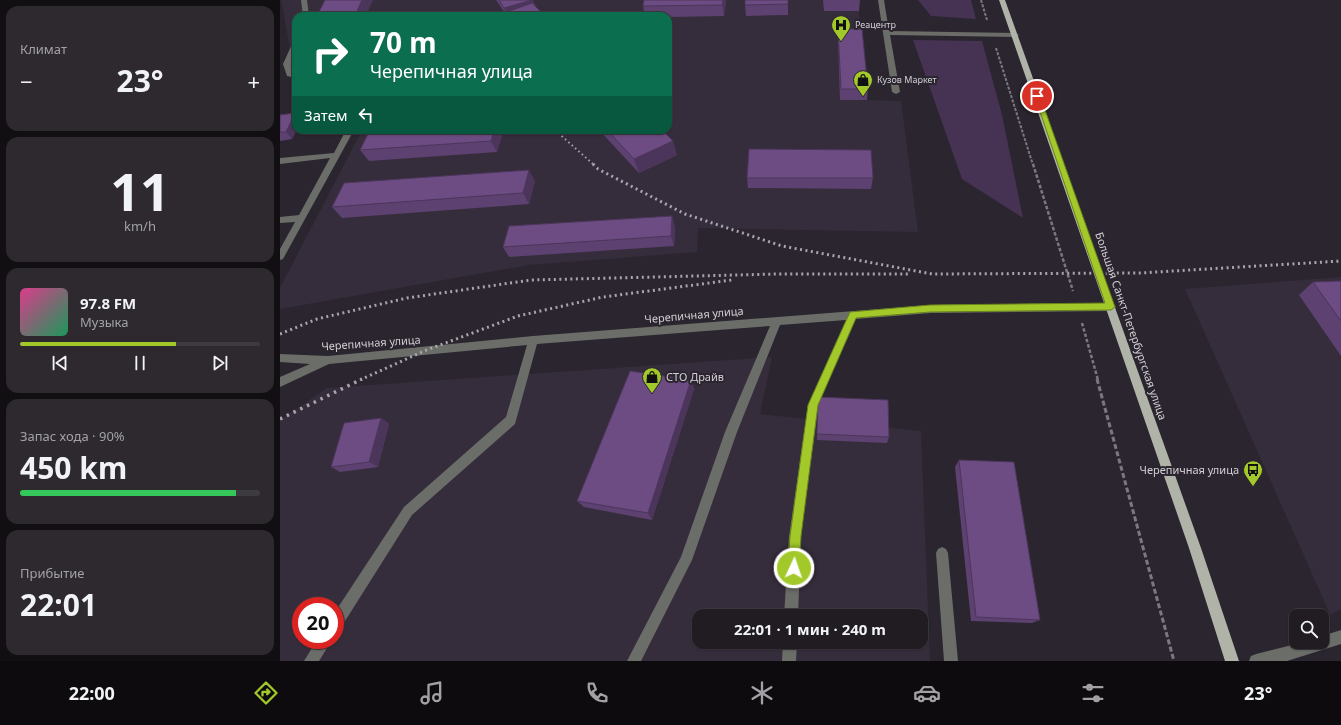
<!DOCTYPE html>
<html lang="ru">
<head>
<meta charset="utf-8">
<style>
	body { margin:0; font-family:"Noto Sans",sans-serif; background:#2d292f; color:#f1f3f6; height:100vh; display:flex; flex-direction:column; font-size:15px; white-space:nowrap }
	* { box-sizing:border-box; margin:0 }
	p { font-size:13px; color:#a2a1a5 }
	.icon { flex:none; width:22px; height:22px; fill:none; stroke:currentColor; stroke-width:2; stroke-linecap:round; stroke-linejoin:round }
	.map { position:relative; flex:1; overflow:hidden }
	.panel { display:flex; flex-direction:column; gap:6px; padding:6px; background:#120f13; width:280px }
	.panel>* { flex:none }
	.top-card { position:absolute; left:12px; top:12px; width:380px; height:122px; border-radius:12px; box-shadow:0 1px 3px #0004,0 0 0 1px #3d3a40; background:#0b6e4f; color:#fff; overflow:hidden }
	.tools { position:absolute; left:1009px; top:609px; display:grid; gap:8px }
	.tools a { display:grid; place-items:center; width:40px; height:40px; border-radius:8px; background:#201c22; box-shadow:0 1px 3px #0004,0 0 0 1px #3d3a40; font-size:20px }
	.speed { position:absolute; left:12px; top:597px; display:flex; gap:8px; font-size:20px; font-weight:700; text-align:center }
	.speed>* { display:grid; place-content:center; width:52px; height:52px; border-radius:50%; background:#201c22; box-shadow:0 1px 3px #0004,0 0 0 1px #3d3a40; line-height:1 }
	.speed .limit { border:6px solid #d22; background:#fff; color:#111 }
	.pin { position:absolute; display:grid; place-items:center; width:34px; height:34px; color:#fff; margin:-17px; border:2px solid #fff; border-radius:50%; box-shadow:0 1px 4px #0007 }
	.me { position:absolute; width:44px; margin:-22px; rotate:3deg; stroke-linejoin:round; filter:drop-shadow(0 0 3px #0008) }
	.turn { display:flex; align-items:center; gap:14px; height:84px; padding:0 12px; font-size:18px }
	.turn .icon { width:52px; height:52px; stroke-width:2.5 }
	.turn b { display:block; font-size:28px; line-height:34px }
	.then { display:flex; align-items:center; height:38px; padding:0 12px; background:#0003; gap:8px; font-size:15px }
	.big { font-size:30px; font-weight:700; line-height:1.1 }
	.panel .card { flex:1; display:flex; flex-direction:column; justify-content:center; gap:6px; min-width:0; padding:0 14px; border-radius:12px; background:#2d292f }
	.panel .dial { align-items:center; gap:0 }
	.dial b { font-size:52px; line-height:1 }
	.song { display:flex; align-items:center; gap:12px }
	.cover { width:48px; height:48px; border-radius:6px; background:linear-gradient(135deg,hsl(330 70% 55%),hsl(150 70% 35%)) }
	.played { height:4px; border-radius:2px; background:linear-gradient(90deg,#a2c929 65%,#3d3a40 65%) }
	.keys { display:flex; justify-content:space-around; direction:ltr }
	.heat { display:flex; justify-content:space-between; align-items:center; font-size:22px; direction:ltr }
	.charge { height:6px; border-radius:3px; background:linear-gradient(90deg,#34c759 90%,#3d3a40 0) }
	.trip { position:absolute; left:412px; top:609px; width:236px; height:40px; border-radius:12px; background:#201c22; box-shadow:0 1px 3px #0004,0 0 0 1px #3d3a40; font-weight:700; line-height:40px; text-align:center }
	.dock { display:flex; height:64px; justify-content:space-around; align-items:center; background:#0d0b0e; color:#a2a1a5 }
	.dock .icon { width:28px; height:28px }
	.dock .active { color:#a2c929 }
	.dock b { font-size:18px; color:#f1f3f6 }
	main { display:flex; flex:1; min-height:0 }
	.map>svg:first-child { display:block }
	.built { fill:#362d3c; fill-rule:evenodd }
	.green { fill:#463354 }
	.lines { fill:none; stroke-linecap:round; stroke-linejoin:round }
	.path-far2 { stroke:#7d7880; stroke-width:2; stroke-dasharray:3 1.5; stroke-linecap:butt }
	.path-far1 { stroke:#7d7880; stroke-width:2.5; stroke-dasharray:3.5 2; stroke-linecap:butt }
	.path { stroke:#7d7880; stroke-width:3; stroke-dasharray:5 2.5; stroke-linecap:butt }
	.minor { fill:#6b6d68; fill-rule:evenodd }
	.major { fill:#afb3a8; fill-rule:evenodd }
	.rail-far2 { stroke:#a9a5ac; stroke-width:2; stroke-dasharray:1.5 3; stroke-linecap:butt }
	.rail-far1 { stroke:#a9a5ac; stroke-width:3; stroke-dasharray:2 3.5; stroke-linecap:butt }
	.rail { stroke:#a9a5ac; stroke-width:3.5; stroke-dasharray:2.5 5; stroke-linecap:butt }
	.wall { fill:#5d4170 }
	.shaded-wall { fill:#4c355b }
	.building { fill:#6c4c82; stroke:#4c355b }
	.route { fill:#a2c929; stroke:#69831b }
	.labels { text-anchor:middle; stroke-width:4; stroke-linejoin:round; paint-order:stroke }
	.far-poi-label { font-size:9px; fill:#d3cfd5; stroke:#2a252e; text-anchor:start }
	.street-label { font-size:11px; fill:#d3cfd5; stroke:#2a252e }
	.poi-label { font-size:11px; fill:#d3cfd5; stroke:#2a252e; text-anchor:start }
</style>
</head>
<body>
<main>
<section class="panel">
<div class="card"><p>Климат</p>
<div class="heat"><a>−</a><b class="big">23°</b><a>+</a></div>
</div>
<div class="card dial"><b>11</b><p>km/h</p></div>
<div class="card">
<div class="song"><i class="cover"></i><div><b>97.8 FM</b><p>Музыка</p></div></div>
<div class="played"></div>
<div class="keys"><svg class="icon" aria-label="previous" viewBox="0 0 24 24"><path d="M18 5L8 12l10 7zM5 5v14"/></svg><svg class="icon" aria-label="pause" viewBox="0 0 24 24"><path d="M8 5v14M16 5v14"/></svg><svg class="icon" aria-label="next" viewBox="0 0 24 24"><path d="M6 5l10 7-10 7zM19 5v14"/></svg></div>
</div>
<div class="card"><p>Запас хода · 90%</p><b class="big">450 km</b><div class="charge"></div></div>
<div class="card"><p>Прибытие</p><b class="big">22:01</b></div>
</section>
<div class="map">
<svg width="1061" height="661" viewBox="0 0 1061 661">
	<rect width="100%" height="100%" fill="#2a252e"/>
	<!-- built -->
	<path class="built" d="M1 0H578L587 100 621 101 638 232 418 228 417 252 249 265 0 309V288L82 130H388V16H16V64L13 63Z
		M1061 277V610L1050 614 905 289Z
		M492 357 480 414 641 431 650 661H0V420L47 388ZM21 606H55V640H21ZM419 616H641V642H419Z"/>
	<!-- green -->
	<path class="green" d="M638 0H691L696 19 651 16Z
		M633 40 702 41 722 115 743 218 682 179Z"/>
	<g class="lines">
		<!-- path-far2 -->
		<path class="path-far2" d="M701 0 707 20
			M716 48 753 165"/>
		<!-- path-far1 -->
		<path class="path-far1" d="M753 164 793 291
			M802 323 818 380"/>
		<!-- path -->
		<path class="path" d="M817 379 894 661"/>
		<!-- minor -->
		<path class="minor" d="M21 0H27L29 16H23Z
			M598 0H604L609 31 736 33 739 35 736 37 610 35 620 92 616 94 612 92Z
			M16 40C16 55 8 58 12 73L16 74V78L7 76 3 64 13 42Z
			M66 130H74L3 259 0 260V249L15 222 0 223V217L19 215 50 158 0 164V158L54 153Z
			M831 303 834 304 836 307 834 310 831 311 651 313 576 319 538 405 521 537 518 616H504L509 537 528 405 566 320 500 325 457 432 412 560 361 661H347L401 557 445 432 490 326 257 344 235 424 132 515 60 629 55 631V612L124 507 226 417 247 345 49 364 0 387V377L30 364 0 362V354L48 356 253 336 651 305Z
			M662 547 666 549 668 553 678 661H664L656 553 658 549Z
			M1061 630V644L1007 661H969L971 656 976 654 1024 642H1042V636Z
			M37 640H52L39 661H24Z
			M503 642H517L516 661H502Z"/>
		<!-- major -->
		<path class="major" d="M719 0H725L921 548 959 661H945L909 548Z"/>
		<!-- rail-far2 -->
		<path class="rail-far2" d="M275 130 314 165"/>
		<!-- rail-far1 -->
		<path class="rail-far1" d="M313 164 318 169 405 214 502 246 652 274 860 273 1061 261
			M0 334 37 319 127 298 251 280 498 274H631
			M80 380 144 351 238 316 323 297 452 280"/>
		<!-- rail -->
		<path class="rail" d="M0 419 82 379"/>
	</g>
	<!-- wall -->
	<path class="wall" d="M216 0H253L256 7 265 16H219L218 15 225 13Z
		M364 0H446L444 16 388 17V16H365L363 6Z
		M465 0H508V15L466 16 465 5Z
		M543 0H580L579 11H544Z
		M558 29 588 89 587 100H560L558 40Z
		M15 113 16 114V130L12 139 0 141V115Z
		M90 130H222L223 132 217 152 89 161 80 150Z
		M319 130H382L397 155 359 173Z
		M467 178H593L591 189 468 188Z
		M255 181 249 204 62 218 52 207Z
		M395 227 394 246 229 257 223 247Z
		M1061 281V356L1019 295 1033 282Z
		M411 380 414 389 372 520 304 507 297 501Z
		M538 397 609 437 607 443 537 440Z
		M101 418 109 424 98 467 60 472 51 467Z
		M679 460 760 620 752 623 691 621 675 467Z"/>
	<!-- shaded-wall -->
	<path class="shaded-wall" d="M82 0H93L86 16H75Z
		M252 0H253L257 11 228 16 224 8Z
		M443 0H446L444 16 442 5Z
		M15 113 16 114V130H17L12 139 6 132Z
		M214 130H222L223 132 217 152 211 141Z
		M393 141 397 155 359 173 354 159Z
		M249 170 255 181 249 204 243 193Z
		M392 216 395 227 394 246 391 236Z
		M411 380 414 389 372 520 368 513Z
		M101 418 109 424 98 467 89 462Z"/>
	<!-- building -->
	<path class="building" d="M45 0H82L75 16H37Z
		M219 0H252L224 8Z
		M364 0H443L442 5 363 6Z
		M465 0H508V4L465 5Z
		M252 3 265 16H219L218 15Z
		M558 29H582L588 89H561Z
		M15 113 6 132H0V115Z
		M90 130H214L211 141 80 150Z
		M327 130H382L393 141 354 159Z
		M469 149 591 150 593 178H467Z
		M249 170 243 193 52 207 64 183Z
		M392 216 391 236 223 247 229 226Z
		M1061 281V321L1033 282Z
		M350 371 411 380 368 513 297 501Z
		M538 397 608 400 609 437 537 434Z
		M101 418 89 462 51 467 64 423Z
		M679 460 734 462 760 620 696 617Z"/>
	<!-- route -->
	<path class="route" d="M754 94 760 96 835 307 831 310 650 312 576 318 538 405 521 536 519 568 518 572 514 574 509 572 508 568 510 536 528 405 570 312 650 305 825 303Z"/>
	<!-- icons -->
	<defs>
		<g id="hospital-pin" transform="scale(1)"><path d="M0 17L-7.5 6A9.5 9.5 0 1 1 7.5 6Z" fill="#a2c929" stroke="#2a252e"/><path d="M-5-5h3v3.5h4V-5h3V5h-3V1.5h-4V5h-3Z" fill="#111"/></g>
		<g id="shop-pin" transform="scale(1)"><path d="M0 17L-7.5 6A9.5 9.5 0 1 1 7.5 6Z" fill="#a2c929" stroke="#2a252e"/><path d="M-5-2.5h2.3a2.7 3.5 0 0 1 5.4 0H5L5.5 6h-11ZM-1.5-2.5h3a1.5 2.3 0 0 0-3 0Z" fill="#111"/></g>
		<g id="bus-pin" transform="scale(1)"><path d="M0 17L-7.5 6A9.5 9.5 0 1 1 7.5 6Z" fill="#a2c929" stroke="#2a252e"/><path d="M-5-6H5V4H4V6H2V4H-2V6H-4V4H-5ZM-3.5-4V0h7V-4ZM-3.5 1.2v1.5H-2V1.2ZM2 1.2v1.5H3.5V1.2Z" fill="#111"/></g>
	</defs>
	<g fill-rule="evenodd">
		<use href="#hospital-pin" x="561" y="25"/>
		<use href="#shop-pin" x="583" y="80"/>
		<use href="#shop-pin" x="372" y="377"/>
		<use href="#bus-pin" x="973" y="470"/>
	</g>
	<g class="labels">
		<!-- far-poi labels -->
		<g class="far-poi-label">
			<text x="575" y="28">Реацентр</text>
			<text x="597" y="83">Кузов Маркет</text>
		</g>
		<!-- street labels -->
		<g class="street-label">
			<text transform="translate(414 315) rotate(-5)" y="4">Черепичная улица</text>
			<text transform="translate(851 326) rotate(71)" y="4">Большая Санкт-Петербургская улица</text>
			<text transform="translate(91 343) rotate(-4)" y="4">Черепичная улица</text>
		</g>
		<!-- poi labels -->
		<g class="poi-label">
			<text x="386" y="381">СТО Драйв</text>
			<text x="959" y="474" text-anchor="end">Черепичная улица</text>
		</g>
	</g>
</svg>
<div class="tools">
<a><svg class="icon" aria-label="search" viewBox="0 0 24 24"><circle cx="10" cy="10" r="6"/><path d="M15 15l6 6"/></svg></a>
</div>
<div class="speed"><div class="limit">20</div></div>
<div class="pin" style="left:757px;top:96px;background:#d93025"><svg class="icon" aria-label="arrive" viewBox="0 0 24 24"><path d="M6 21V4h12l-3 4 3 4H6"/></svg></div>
<svg class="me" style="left:514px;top:568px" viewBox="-20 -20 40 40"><circle r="17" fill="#a2c929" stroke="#fff" stroke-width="3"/><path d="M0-11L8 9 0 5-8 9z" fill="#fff"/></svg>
<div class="trip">22:01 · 1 мин · 240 m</div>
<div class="top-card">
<div class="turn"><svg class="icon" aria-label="right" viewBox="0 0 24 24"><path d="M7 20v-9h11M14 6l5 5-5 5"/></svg><div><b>70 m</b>Черепичная улица</div></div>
<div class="then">Затем<svg class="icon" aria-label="left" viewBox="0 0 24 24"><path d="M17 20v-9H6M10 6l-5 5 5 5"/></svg></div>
</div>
</div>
</main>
<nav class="dock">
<b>22:00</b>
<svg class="icon active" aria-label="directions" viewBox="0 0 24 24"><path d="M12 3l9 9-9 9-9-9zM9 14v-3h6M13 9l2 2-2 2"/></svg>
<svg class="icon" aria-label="music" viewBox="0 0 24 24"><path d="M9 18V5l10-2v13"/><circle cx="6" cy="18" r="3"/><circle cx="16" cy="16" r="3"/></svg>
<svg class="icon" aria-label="phone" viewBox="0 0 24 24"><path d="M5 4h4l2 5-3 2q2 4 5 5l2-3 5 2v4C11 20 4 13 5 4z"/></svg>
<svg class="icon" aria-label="climate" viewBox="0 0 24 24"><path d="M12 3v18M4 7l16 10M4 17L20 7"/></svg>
<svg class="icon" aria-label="car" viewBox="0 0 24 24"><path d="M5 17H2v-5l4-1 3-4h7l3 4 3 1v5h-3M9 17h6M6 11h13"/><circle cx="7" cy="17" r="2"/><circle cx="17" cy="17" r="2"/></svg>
<svg class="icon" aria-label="filters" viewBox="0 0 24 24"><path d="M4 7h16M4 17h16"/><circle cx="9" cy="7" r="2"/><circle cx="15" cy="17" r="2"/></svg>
<b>23°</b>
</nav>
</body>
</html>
